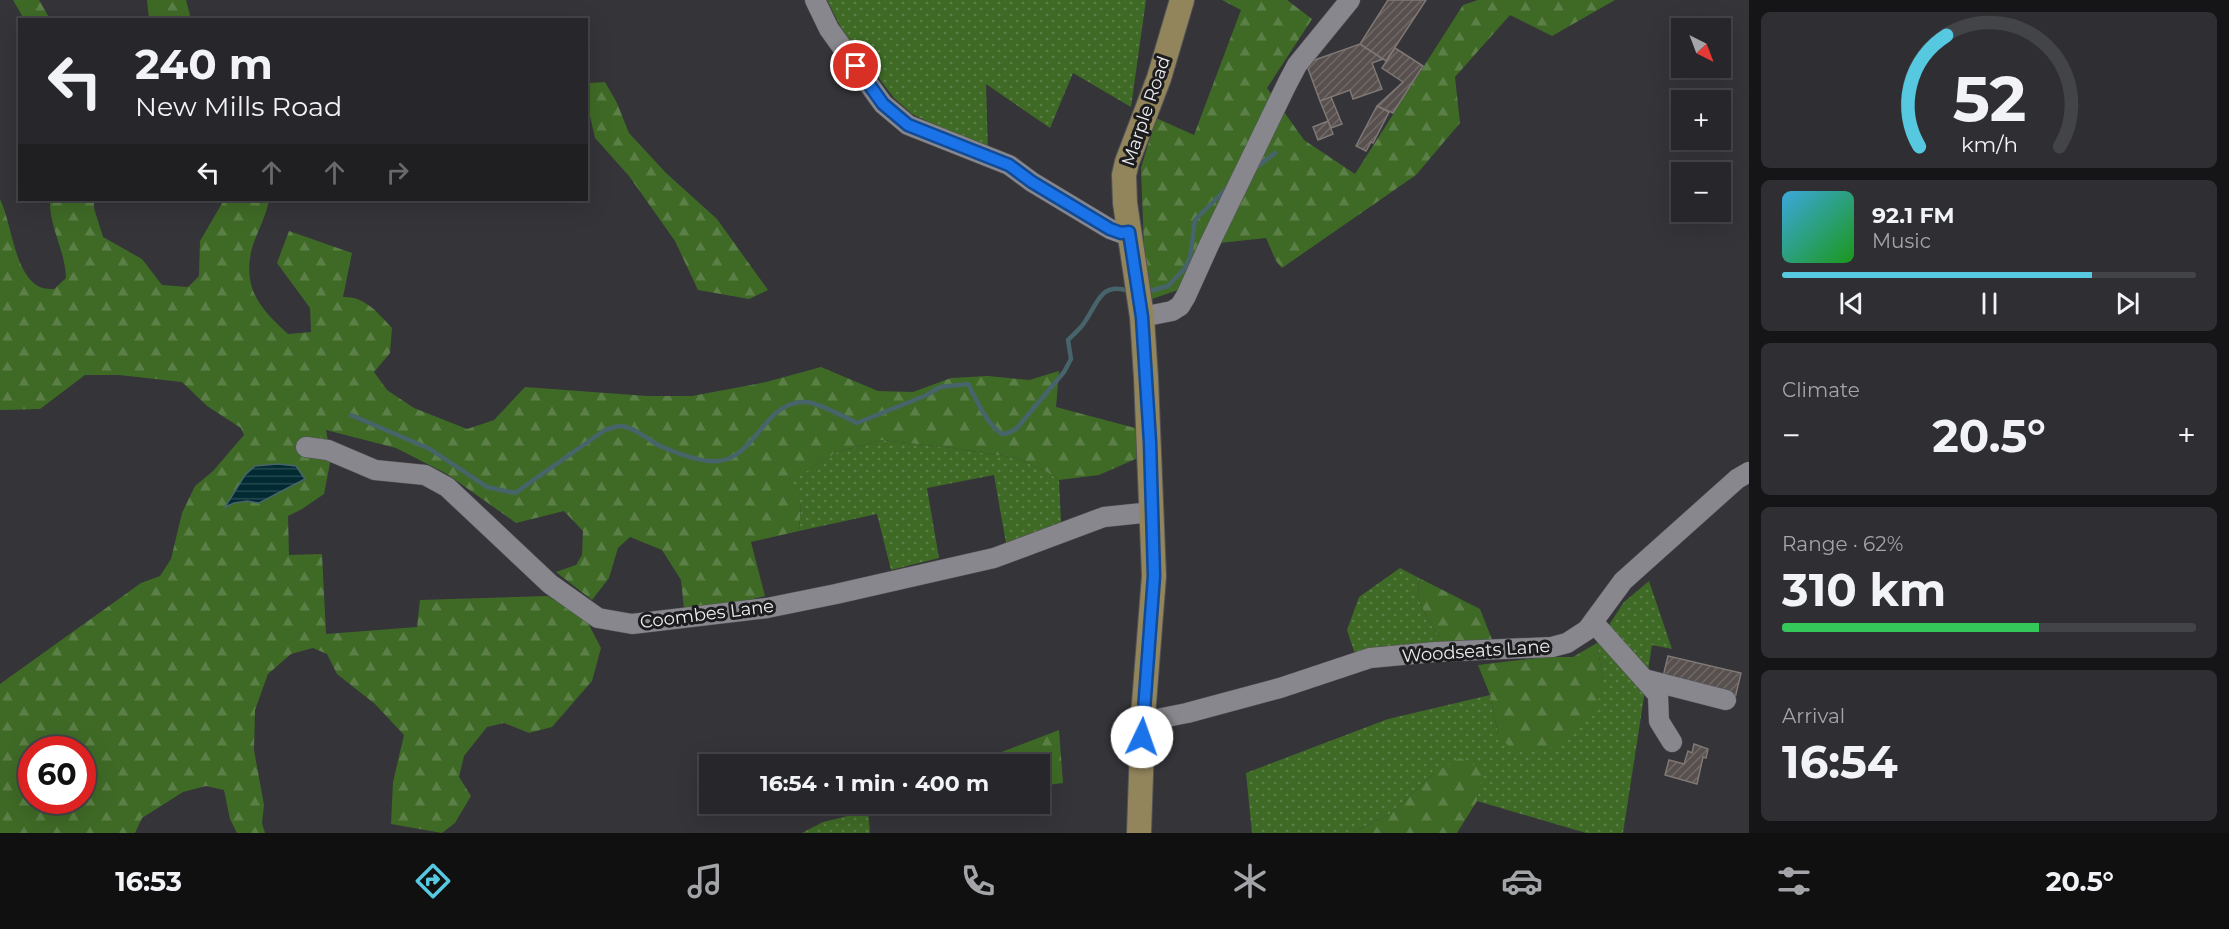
<!DOCTYPE html>
<html lang="en">
<head>
<meta charset="utf-8">
<style>
	body { margin:0; font-family:Montserrat,sans-serif; background:#2f2f33; color:#f1f3f6; height:100vh; display:flex; flex-direction:column; font-size:22px; white-space:nowrap }
	* { box-sizing:border-box; margin:0 }
	p { font-size:20px; color:#a4a5a9 }
	.icon { flex:none; width:33px; height:33px; fill:none; stroke:currentColor; stroke-width:2; stroke-linecap:round; stroke-linejoin:round }
	.map { position:relative; flex:1; overflow:hidden }
	.panel { display:flex; flex-direction:column; gap:12px; padding:12px; background:#151518; width:480px }
	.panel>* { flex:none }
	.top-card { position:absolute; left:18px; top:18px; width:570px; height:183px; border-radius:0px; box-shadow:0 6px 24px #0002,0 0 0 2px #434447; background:#27272b; color:#f1f3f6; overflow:hidden }
	.needle { width:39px; rotate:138deg }
	.tools { position:absolute; left:1671px; top:18px; display:grid; gap:12px }
	.tools a { display:grid; place-items:center; width:60px; height:60px; border-radius:0px; background:#27272b; box-shadow:0 6px 24px #0002,0 0 0 2px #434447; font-size:30px }
	.speed { position:absolute; left:18px; top:736px; display:flex; gap:12px; font-size:30px; font-weight:700; text-align:center }
	.speed>* { display:grid; place-content:center; width:78px; height:78px; border-radius:50%; background:#27272b; box-shadow:0 6px 24px #0002,0 0 0 2px #434447; line-height:1 }
	.speed .limit { border:9px solid #d22; background:#fff; color:#111 }
	.pin { position:absolute; display:grid; place-items:center; width:51px; height:51px; color:#fff; margin:-26px; border:3px solid #fff; border-radius:50%; box-shadow:0 2px 6px #0007 }
	.me { position:absolute; width:66px; margin:-33px; rotate:3deg; stroke-linejoin:round; filter:drop-shadow(0 0 4px #0008) }
	.turn { display:flex; align-items:center; gap:21px; height:126px; padding:0 18px; font-size:27px }
	.turn .icon { width:78px; height:78px; stroke-width:2.5 }
	.turn b { display:block; font-size:42px; line-height:51px }
	.lanes { display:flex; align-items:center; height:57px; padding:0 18px; background:#0003; justify-content:center; gap:30px; direction:ltr }
	.lanes .off { opacity:.35 }
	.big { font-size:45px; font-weight:700; line-height:1.1 }
	.panel .tile { flex:1; display:flex; flex-direction:column; justify-content:center; gap:9px; min-width:0; padding:0 21px; border-radius:9px; background:#2f2f33 }
	.panel .dial { align-items:center; gap:0 }
	.dial svg { height:156px; overflow:visible; fill:none; stroke:#434447; stroke-width:7; stroke-linecap:round; text-anchor:middle }
	.dial text { fill:#f1f3f6; stroke:none }
	.song { display:flex; align-items:center; gap:18px }
	.cover { width:72px; height:72px; border-radius:9px; background:linear-gradient(135deg,hsl(200 70% 55%),hsl(120 70% 35%)) }
	.played { height:6px; border-radius:3px; background:linear-gradient(90deg,#56c9e1 75%,#434447 75%) }
	.keys { display:flex; justify-content:space-around; direction:ltr }
	.heat { display:flex; justify-content:space-between; align-items:center; font-size:33px; direction:ltr }
	.charge { height:9px; border-radius:4px; background:linear-gradient(90deg,#34c759 62%,#434447 0) }
	.trip { position:absolute; left:699px; top:754px; width:351px; height:60px; border-radius:0px; background:#27272b; box-shadow:0 6px 24px #0002,0 0 0 2px #434447; font-weight:700; line-height:60px; text-align:center }
	.dock { display:flex; height:96px; justify-content:space-around; align-items:center; background:#101011; color:#a4a5a9 }
	.dock .icon { width:42px; height:42px }
	.dock .selected { color:#56c9e1 }
	.dock b { font-size:27px; color:#f1f3f6 }
	main { display:flex; flex:1; min-height:0 }
	.map>svg:first-child { display:block }
	.grass { fill:url(#grass-dots) }
	.forest { fill:url(#forest-firs); fill-rule:evenodd }
	.water { fill:url(#water-rules); stroke:#48646b; stroke-width:1.5 }
	.lines { fill:none; stroke-linecap:round; stroke-linejoin:round }
	.stream { stroke:#48646b; stroke-width:4.5 }
	.building { fill:url(#building-hatch); stroke:#7f7875; stroke-width:1.5 }
	.minor-casing { stroke:#525257; stroke-width:21 }
	.major-casing { stroke:#525257; stroke-width:26 }
	.minor { stroke:#87878d; stroke-width:20 }
	.major { stroke:#92845b; stroke-width:24 }
	.route-casing { stroke:#114b97; stroke-width:15 }
	.route { stroke:#1a73e8; stroke-width:10 }
	.labels { text-anchor:middle; stroke-width:6; stroke-linejoin:round; paint-order:stroke }
	.street-label { font-size:18px; fill:#ececef; stroke:#1c1c1e }
</style>
</head>
<body>
<main>
<div class="map">
<svg width="1749" height="833" viewBox="0 0 1749 833">
	<defs>
		<pattern id="grass-dots" width="8" height="8" patternUnits="userSpaceOnUse" patternTransform="scale(1.5)"><rect width="8" height="8" fill="#3f6a26"/><path d="M2 2h.1M6 6h.1" fill="none" stroke="#5b7f46" stroke-width="1.8" stroke-linecap="round"/></pattern>
		<pattern id="forest-firs" width="22" height="20" patternUnits="userSpaceOnUse" patternTransform="scale(1.5)"><rect width="22" height="20" fill="#3f6a26"/><path d="M5 1l3.5 6h-7zM16 11l3.5 6h-7z" fill="#5b7f46"/></pattern>
		<pattern id="water-rules" width="6" height="5" patternUnits="userSpaceOnUse" patternTransform="scale(1.5)"><rect width="6" height="5" fill="#012a32"/><path d="M0 2.5h6" fill="none" stroke="#264950"/></pattern>
		<pattern id="building-hatch" width="6" height="6" patternUnits="userSpaceOnUse" patternTransform="scale(1.5)"><rect width="6" height="6" fill="#57504e"/><path d="M-1 1l2-2M0 6l6-6M5 7l2-2" fill="none" stroke="#6f6968"/></pattern>
	</defs>
	<rect width="100%" height="100%" fill="#343439"/>
	<!-- grass -->
	<path class="grass" d="M827 0H1146L1131 107 1073 73 1050 128 986 84 988 151 912 114 894 98 841 28Z
		M881 440 952 448 1016 458 1044 470 1059 480 1061 522 1006 543 994 475 927 488 939 558 891 570 877 514 799 531 801 505 789 482 835 453Z
		M1400 568 1419 578 1418 598 1428 621 1445 644 1355 654 1347 630 1359 597Z
		M1649 581 1672 649 1652 645 1623 833H1586L1477 801 1481 769 1434 773 1390 814 1351 833H1252L1246 773 1388 719 1490 695 1498 734 1603 680 1597 643 1624 602Z
		M868 811 870 833H802L823 822Z"/>
	<!-- forest -->
	<path class="forest" d="M13 0H39L50 19H24Z
		M147 0H186L191 19H149Z
		M1222 0H1287L1312 19 1267 88 1304 140 1355 174 1463 5 1478 0H1615L1552 36 1510 15 1455 77 1460 123 1416 175 1282 268 1276 261 1266 238 1210 244 1178 290 1146 301 1141 168 1156 118 1194 135 1241 10Z
		M605 82 617 103 629 133 666 173 717 219 768 290 749 299 698 290 675 241 629 176 595 138 587 103 590 83Z
		M0 199C12 223 14 275 40 287 44 289 50 289 54 289L66 278C65 249 49 227 50 200H94V208L103 237 142 259 162 285 188 287 199 276 200 241 224 200H269C266 217 257 232 252 248 242 288 260 309 288 334L311 332 310 308 277 263 289 231 352 253 343 297C365 296 378 313 392 328L390 353 374 372 387 390 414 408 467 429 494 420 525 387 647 396H692L766 382 821 367 878 391 913 392 951 378 988 376 1029 380 1059 371 1056 407 1139 429 1140 457 1099 475 1059 480 1044 470 1016 458 952 448 881 440 835 453 790 482 801 505 799 531 751 542 765 596 724 606 684 609 681 580 662 550 630 537 618 548 609 578 592 600 556 572 576 565 582 555 583 531 564 511 516 523 447 474 396 448 326 430 331 458 324 494 302 509 288 516 289 555 322 554 326 634 417 627 420 600 548 596 587 621 601 648 592 681 552 727 529 733 504 723 487 727 464 756 459 777 471 796 455 823 442 833 391 824 393 782 404 735 375 704 337 674 327 654 313 648 291 654 268 674 255 710 254 750 264 805 262 823 265 833H237L230 819 224 790 206 786 183 792 142 818 135 833H0V684L141 583 160 576 171 559 182 513 195 486 213 471 244 435 241 428 207 406 182 382 119 375H85L40 409 0 410ZM32 750H82V801H32Z
		M1419 578 1480 609 1493 642 1445 644 1428 621 1418 598Z
		M1597 643 1603 680 1595 714 1556 747 1514 752 1498 734 1490 695 1478 665 1546 657H1573Z
		M1059 730 1063 783 1040 786V765H968Z
		M1460 758 1482 769 1477 801 1457 833H1351L1390 814 1434 773Z"/>
	<!-- water -->
	<path class="water" d="M278 464 296 466 305 479 259 503 247 501 234 503 225 507 245 475 255 466Z"/>
	<g class="lines">
		<!-- stream -->
		<path class="stream" d="M1258 166 1275 153
			M1146 292 1168 286 1185 268 1190 257 1195 220 1225 190
			M351 415 430 449 487 487 515 493 605 430C609 429 615 427 619 426 633 426 648 440 660 446 674 452 702 463 718 461 756 458 764 400 806 402 816 402 847 418 857 423L927 395 940 387 968 384C977 401 986 423 1002 434L1008 433 1016 429 1064 372 1071 359 1068 340C1074 334 1080 329 1084 323 1098 304 1100 281 1129 291"/>
	</g>
	<!-- building -->
	<path class="building" d="M1388 0H1426L1386 61 1360 44Z
		M1360 44 1383 59 1372 63 1382 89 1353 99 1350 90 1320 101 1306 63Z
		M1395 48 1423 66 1393 113 1377 106 1403 82 1382 68Z
		M1331 97 1342 124 1331 128 1320 101Z
		M1377 106 1389 112 1373 143 1371 142 1366 151 1356 146Z
		M1328 121 1333 134 1318 140 1313 127Z
		M1668 656 1741 673 1735 698 1662 681Z
		M1694 744 1708 749 1706 758 1703 757 1697 784 1665 775 1669 760 1684 764 1688 751 1692 753Z"/>
	<g class="lines">
		<!-- minor casing -->
		<g class="minor-casing">
			<path id="minor" d="M815 0 829 29 883 104 908 125 1009 165 1032 182 1110 229 1121 233 1129 232
				M1142 317 1172 311 1180 306 1186 296 1209 245 1287 84 1297 65 1350 0
				M306 447 328 450 375 470 425 475 447 487 550 584 598 618 632 624 767 608 836 594 994 558 1104 517 1152 512
				M1594 623 1644 679 1726 700
				M1644 679 1658 695 1659 721 1672 742
				M1142 722 1187 713 1280 688 1370 658 1435 652 1552 647 1567 643 1587 630 1623 581 1737 479 1749 472"/>
		</g>
		<!-- major casing -->
		<g class="major-casing">
			<path id="major" d="M1139 833 1143 716 1154 576 1146 378 1142 317 1125 203 1124 175 1127 162 1159 78 1182 0"/>
		</g>
		<!-- minor -->
		<use href="#minor" class="minor"/>
		<!-- major -->
		<use href="#major" class="major"/>
	</g>
	<g class="lines">
		<!-- route casing -->
		<g class="route-casing">
			<path id="route" d="M856 66 883 104 908 125 1009 165 1032 182 1110 229 1121 233 1129 232 1142 317 1150 442 1154 576 1142 737"/>
		</g>
		<!-- route -->
		<use href="#route" class="route"/>
	</g>
	<g class="labels">
		<!-- street labels -->
		<g class="street-label">
			<text transform="translate(1146 111) rotate(-71)" y="6">Marple Road</text>
			<text transform="translate(707 614) rotate(-7)" y="6">Coombes Lane</text>
			<text transform="translate(1476 651) rotate(-4)" y="6">Woodseats Lane</text>
		</g>
	</g>
</svg>
<div class="tools">
<a><svg class="needle" viewBox="-14 -14 28 28"><path d="M0-13l5 13h-10z" fill="#e53935"/><path d="M0 13l5-13h-10z" fill="#a4a5a9"/></svg></a>
<a>+</a>
<a>−</a>
</div>
<div class="speed"><div class="limit">60</div></div>
<div class="pin" style="left:856px;top:66px;background:#d93025"><svg class="icon" aria-label="arrive" viewBox="0 0 24 24"><path d="M6 21V4h12l-3 4 3 4H6"/></svg></div>
<svg class="me" style="left:1142px;top:737px" viewBox="-20 -20 40 40"><circle r="19" fill="#fff"/><path d="M0-13L10 11 0 6-10 11z" fill="#1a73e8"/></svg>
<div class="trip">16:54 · 1 min · 400 m</div>
<div class="top-card">
<div class="turn"><svg class="icon" aria-label="left" viewBox="0 0 24 24"><path d="M17 20v-9H6M10 6l-5 5 5 5"/></svg><div><b>240 m</b>New Mills Road</div></div>
<div class="lanes"><svg class="icon" aria-label="left" viewBox="0 0 24 24"><path d="M17 20v-9H6M10 6l-5 5 5 5"/></svg><svg class="icon off" aria-label="ahead" viewBox="0 0 24 24"><path d="M12 20V5M6 11l6-6 6 6"/></svg><svg class="icon off" aria-label="ahead" viewBox="0 0 24 24"><path d="M12 20V5M6 11l6-6 6 6"/></svg><svg class="icon off" aria-label="right" viewBox="0 0 24 24"><path d="M7 20v-9h11M14 6l5 5-5 5"/></svg></div>
</div>
</div>
<section class="panel">
<div class="tile dial"><svg viewBox="0 0 100 80">
<path d="M14 69A42 42 0 1 1 86 69"/>
<path d="M14 69A42 42 0 0 1 28 12" stroke="#56c9e1"/>
<text x="50" y="56" font-size="32" font-weight="700">52</text>
<text x="50" y="72" font-size="11">km/h</text>
</svg></div>
<div class="tile">
<div class="song"><i class="cover"></i><div><b>92.1 FM</b><p>Music</p></div></div>
<div class="played"></div>
<div class="keys"><svg class="icon" aria-label="previous" viewBox="0 0 24 24"><path d="M18 5L8 12l10 7zM5 5v14"/></svg><svg class="icon" aria-label="pause" viewBox="0 0 24 24"><path d="M8 5v14M16 5v14"/></svg><svg class="icon" aria-label="next" viewBox="0 0 24 24"><path d="M6 5l10 7-10 7zM19 5v14"/></svg></div>
</div>
<div class="tile"><p>Climate</p>
<div class="heat"><a>−</a><b class="big">20.5°</b><a>+</a></div>
</div>
<div class="tile"><p>Range · 62%</p><b class="big">310 km</b><div class="charge"></div></div>
<div class="tile"><p>Arrival</p><b class="big">16:54</b></div>
</section>
</main>
<nav class="dock">
<b>16:53</b>
<svg class="icon selected" aria-label="directions" viewBox="0 0 24 24"><path d="M12 3l9 9-9 9-9-9zM9 14v-3h6M13 9l2 2-2 2"/></svg>
<svg class="icon" aria-label="music" viewBox="0 0 24 24"><path d="M9 18V5l10-2v13"/><circle cx="6" cy="18" r="3"/><circle cx="16" cy="16" r="3"/></svg>
<svg class="icon" aria-label="phone" viewBox="0 0 24 24"><path d="M5 4h4l2 5-3 2q2 4 5 5l2-3 5 2v4C11 20 4 13 5 4z"/></svg>
<svg class="icon" aria-label="climate" viewBox="0 0 24 24"><path d="M12 3v18M4 7l16 10M4 17L20 7"/></svg>
<svg class="icon" aria-label="car" viewBox="0 0 24 24"><path d="M5 17H2v-5l4-1 3-4h7l3 4 3 1v5h-3M9 17h6M6 11h13"/><circle cx="7" cy="17" r="2"/><circle cx="17" cy="17" r="2"/></svg>
<svg class="icon" aria-label="filters" viewBox="0 0 24 24"><path d="M4 7h16M4 17h16"/><circle cx="9" cy="7" r="2"/><circle cx="15" cy="17" r="2"/></svg>
<b>20.5°</b>
</nav>
</body>
</html>
